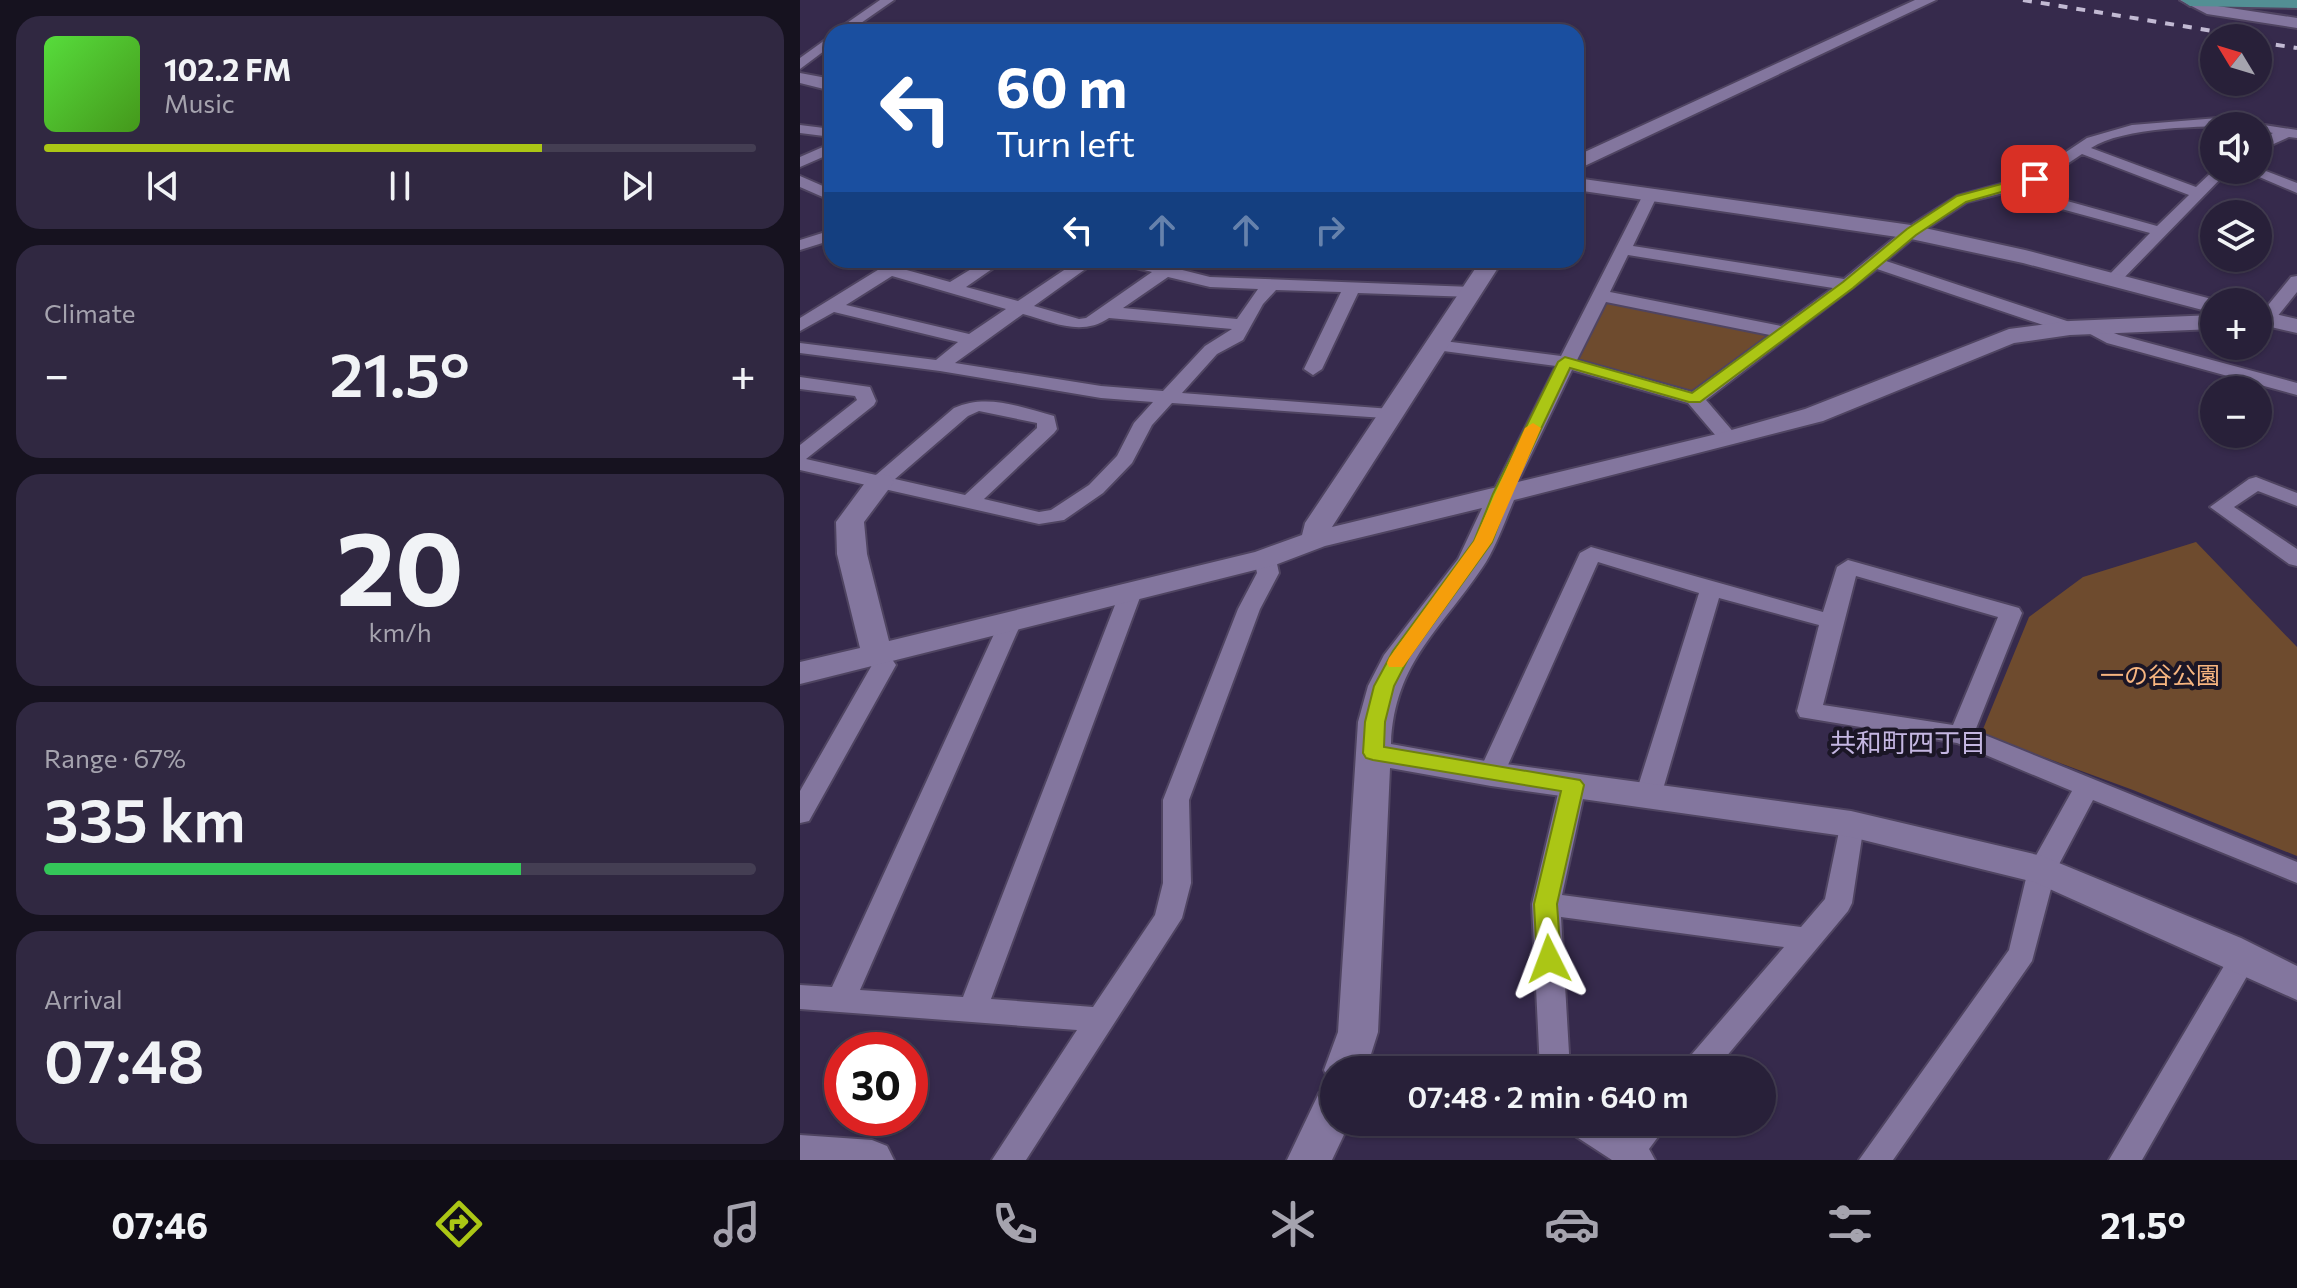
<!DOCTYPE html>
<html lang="en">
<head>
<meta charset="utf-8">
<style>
	body { margin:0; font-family:Commissioner,"Noto Sans JP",sans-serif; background:#302841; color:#f1f3f6; height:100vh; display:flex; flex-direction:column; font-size:30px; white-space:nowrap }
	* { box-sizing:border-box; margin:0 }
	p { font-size:26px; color:#a5a3ae }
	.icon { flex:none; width:44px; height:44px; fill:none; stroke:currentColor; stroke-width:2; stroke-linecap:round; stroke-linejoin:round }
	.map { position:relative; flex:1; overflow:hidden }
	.side { display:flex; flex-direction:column; gap:16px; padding:16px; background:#16121f; width:800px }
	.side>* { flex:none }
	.hud { position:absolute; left:24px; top:24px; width:760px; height:244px; border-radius:24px; box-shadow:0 2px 6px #0004,0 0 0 2px #443e53; background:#1a4fa0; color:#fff; overflow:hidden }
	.needle { width:52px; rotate:308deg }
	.controls { position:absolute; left:1400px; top:24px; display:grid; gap:16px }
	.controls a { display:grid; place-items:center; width:72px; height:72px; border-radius:50%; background:#282039; box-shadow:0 2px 6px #0004,0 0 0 2px #443e53; font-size:40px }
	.speed { position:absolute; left:24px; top:1032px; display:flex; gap:16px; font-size:40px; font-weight:700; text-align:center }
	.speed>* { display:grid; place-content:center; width:104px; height:104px; border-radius:50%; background:#282039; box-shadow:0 2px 6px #0004,0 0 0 2px #443e53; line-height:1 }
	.speed .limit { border:12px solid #d22; background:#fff; color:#111 }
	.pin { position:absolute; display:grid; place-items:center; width:68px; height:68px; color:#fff; margin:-34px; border-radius:16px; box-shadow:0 4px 12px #0006 }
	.me { position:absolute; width:88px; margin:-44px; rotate:357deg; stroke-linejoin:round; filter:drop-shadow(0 0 6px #0008) }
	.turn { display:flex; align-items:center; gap:28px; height:168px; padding:0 40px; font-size:36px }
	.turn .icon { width:104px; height:104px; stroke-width:2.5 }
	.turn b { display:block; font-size:56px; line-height:68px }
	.lanes { display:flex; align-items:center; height:76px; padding:0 40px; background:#0003; justify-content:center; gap:40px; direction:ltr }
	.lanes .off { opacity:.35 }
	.big { font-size:60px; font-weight:600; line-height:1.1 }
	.side .tile { flex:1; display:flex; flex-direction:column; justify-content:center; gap:12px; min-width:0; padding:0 28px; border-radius:24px; background:#302841 }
	.side .dial { align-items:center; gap:0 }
	.dial b { font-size:104px; line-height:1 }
	.song { display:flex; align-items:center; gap:24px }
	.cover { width:96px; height:96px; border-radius:12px; background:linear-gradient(135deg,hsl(110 70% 55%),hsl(100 70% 35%)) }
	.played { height:8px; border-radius:4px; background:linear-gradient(90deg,#abc615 70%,#443e53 70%) }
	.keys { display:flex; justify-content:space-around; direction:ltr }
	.heat { display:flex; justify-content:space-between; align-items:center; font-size:44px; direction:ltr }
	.charge { height:12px; border-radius:6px; background:linear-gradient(90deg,#34c759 67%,#443e53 0) }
	.trip { position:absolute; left:520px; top:1056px; width:456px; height:80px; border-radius:40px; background:#282039; box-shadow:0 2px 6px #0004,0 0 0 2px #443e53; font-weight:600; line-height:80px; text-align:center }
	.menu { display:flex; height:128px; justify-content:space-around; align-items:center; background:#100d17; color:#a5a3ae }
	.menu .icon { width:56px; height:56px }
	.menu .on { color:#abc615 }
	.menu b { font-size:36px; color:#f1f3f6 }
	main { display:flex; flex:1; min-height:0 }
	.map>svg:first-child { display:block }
	.green { fill:#6e4b2e }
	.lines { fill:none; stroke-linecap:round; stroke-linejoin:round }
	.street-casing { stroke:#4f4461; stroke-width:4 }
	.secondary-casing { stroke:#4f4461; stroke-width:4 }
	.primary-casing { stroke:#4f4461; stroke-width:4 }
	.street { fill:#83769e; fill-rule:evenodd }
	.secondary { fill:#83769e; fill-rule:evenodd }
	.primary { fill:#538f94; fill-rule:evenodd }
	.rail { stroke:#c2bad3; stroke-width:4; stroke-dasharray:9 9; stroke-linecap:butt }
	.route { fill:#abc615; stroke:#6f810e; stroke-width:2 }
	.slow { fill:#f59e0b }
	.labels { text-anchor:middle; stroke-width:8; stroke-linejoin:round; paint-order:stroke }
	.park-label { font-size:24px; fill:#f7b580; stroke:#1b1626 }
	.neighbourhood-label { font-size:26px; fill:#c5b7e2; stroke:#1b1626 }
</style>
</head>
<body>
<main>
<section class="side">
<div class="tile">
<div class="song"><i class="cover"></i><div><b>102.2 FM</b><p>Music</p></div></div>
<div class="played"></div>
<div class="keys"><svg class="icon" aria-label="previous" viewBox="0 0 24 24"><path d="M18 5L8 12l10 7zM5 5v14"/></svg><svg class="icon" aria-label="pause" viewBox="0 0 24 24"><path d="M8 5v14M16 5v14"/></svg><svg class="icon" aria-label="next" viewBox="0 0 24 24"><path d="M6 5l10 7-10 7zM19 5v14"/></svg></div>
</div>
<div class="tile"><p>Climate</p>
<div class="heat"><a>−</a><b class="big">21.5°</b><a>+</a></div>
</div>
<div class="tile dial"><b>20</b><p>km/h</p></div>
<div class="tile"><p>Range · 67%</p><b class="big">335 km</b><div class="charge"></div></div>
<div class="tile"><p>Arrival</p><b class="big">07:48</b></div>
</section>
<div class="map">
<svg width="1497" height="1160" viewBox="0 0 1497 1160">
	<rect width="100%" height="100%" fill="#362a4c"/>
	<!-- green -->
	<path class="green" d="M809 302 965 332 968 336 894 390 884 392 782 363 777 357 802 304Z
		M1396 542 1497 647V856L1333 790 1181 734 1229 617 1283 577Z"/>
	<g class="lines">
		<!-- street casing -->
		<g class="street-casing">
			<path id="street" d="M80 0H94L48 32H34Z
				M32 35V45L0 69V58Z
				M1418 118 1497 130V138L1489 137 1458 151V141L1473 133 1458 130V126C1416 126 1326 125 1291 148L1396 187 1414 170H1429L1318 284 1312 285 1304 280 1350 233 1203 193 1167 202 1117 235 1086 261 1276 324 1279 328 1276 332H1264L1077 269 906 400 936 435 939 439 936 443H922L888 403 772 370 712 494 709 498H695L692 494 756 366 636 350 627 345 636 340 761 356 845 191 850 189 858 194 833 246 1044 279 1105 229 1157 196 1230 176 1287 138 1332 125ZM1282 154 1389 195 1357 226 1220 188 1240 182ZM828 255 1033 288 981 326 810 292ZM806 302 970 335 892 392 777 360Z
				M0 125 32 129V137L0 133Z
				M32 143V153L0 167V157Z
				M1458 168 1497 183V193L1443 170Z
				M0 176 32 190V201L0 187Z
				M32 230V240L0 250V240Z
				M94 260H107L109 263 103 269 150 282 186 260H205L166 287 218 301 279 260H298L234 306 279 319 286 318 352 272 317 263 315 260H343L410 277 672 287 681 292 672 297 558 293 522 369 513 375 504 369 541 292 476 290 463 304 443 340 417 354 382 393 591 409 598 411 601 415 598 419 372 403 352 425 332 463 303 493 264 520 239 524 0 470V445L57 400 55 396 0 389V377L70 387 76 401 74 405 6 459 76 475 154 408C187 393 220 407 254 416L257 429 254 433 184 499 239 512 251 510 289 485 317 456 334 423 353 402 301 398 140 371 0 353V343L136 360 158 342 34 312 0 331V318ZM92 276 206 309 169 334 46 305ZM368 277 410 287 458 289 437 319 323 308ZM223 314C253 322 281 337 309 318L432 329 405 346 363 391 301 386 155 363ZM179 411 237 423V428L165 495 95 479 168 416Z
				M1497 276V292L1472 323H1460V315L1491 277Z
				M1288 323 1319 335 1497 383V395L1307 343 1279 328 1282 324Z
				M1456 477 1497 493V506L1458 491 1434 507 1497 549V566L1489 564 1410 507 1449 479Z
				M791 547 1023 612 1037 567 1048 560 1219 608 1222 613 1175 731 1497 862V883L1293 800 1256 870 1232 961 1093 1160H1059L1209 950 1228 870 1272 791 1157 743 1000 717 997 711 1019 625 919 598 861 796 857 803 848 805 839 803 835 796 899 593 798 562 704 774 700 780 691 783 682 780 678 774 780 553ZM1056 576 1198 617 1153 725 1023 705Z
				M465 552 476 559 479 573 460 609 389 800 391 883 382 918 226 1160H192L277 1030 0 1009V985L32 987 200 621 203 616H219L222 621 60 990 163 997 320 592 323 587H339L342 592 191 999 293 1007 355 915 363 883V800L438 609 457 573 454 559Z
				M77 646 85 649 96 665 9 821 0 823V791L72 665 65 654 69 649Z
				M773 776 782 779 786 785 762 895 1001 927 1025 899 1042 817 1051 814 1060 817 1064 824 1052 903 1048 911 915 1070H882L886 1061 984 947 761 917 770 1070H740L732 904 760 785 764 779Z
				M1444 946 1454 949 1458 957 1342 1160H1309L1434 949Z
				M764 1122H806L824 1133 833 1122H869L849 1149 855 1160H812L769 1132Z"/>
		</g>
		<!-- secondary casing -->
		<g class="secondary-casing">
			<path id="secondary" d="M1115 0H1136L776 170V156Z
				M1380 0H1401L1411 5 1497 18V28L1407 14Z
				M0 73 32 79V91L0 83Z
				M776 178 1111 225 1225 250 1423 302H1414V313L1223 263 1111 239 776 190Z
				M681 260H703L532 527 921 433 1005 409 1209 329 1270 321 1414 315V329L1270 335 1214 343 1023 421 714 500C705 521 698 542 686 562 644 627 594 661 591 744L691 762 1051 811 1242 856 1441 938 1497 966V1000L1234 882 1051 837 691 786 590 768 578 1032 566 1070H534V1084L530 1083 524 1070 538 1032 558 722 568 686 584 655 658 559 682 508 525 546 475 565 0 684V662L60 648 37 554 36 522 70 476 80 474 90 476 94 482 64 522 67 554 89 641 455 552 502 535 505 523Z
				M1458 310 1497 319V333L1458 324Z
				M534 1088V1122H550L532 1160H487L519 1093Z
				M0 1135 72 1140 87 1146 94 1160H0Z"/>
		</g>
		<!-- primary casing -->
		<g class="primary-casing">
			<path id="primary" d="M1381 0H1497V8L1390 6Z"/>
		</g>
		<!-- street -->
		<use href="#street" class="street"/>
		<!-- secondary -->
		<use href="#secondary" class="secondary"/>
		<!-- primary -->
		<use href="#primary" class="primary"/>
		<!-- rail -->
		<path class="rail" d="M1223 0 1456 38
			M1458 42 1497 48"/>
	</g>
	<!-- route -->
	<path class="route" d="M1235 175 1240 176V181L1166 202 1116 235 1053 288 900 402H889L770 368 710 494 692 542 609 657 594 686 585 722 584 747 780 780 784 785 757 904 761 959 757 966 749 969 740 966 737 959 734 904 761 791 573 760 566 758 563 753 565 722 574 686 593 651 674 541 693 494 758 362 765 357 892 393 1043 282 1107 229 1157 196Z"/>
	<!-- slow -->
	<path class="slow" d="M733 423 741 428 692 542 603 667H589L587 663 589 658 674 541 725 428Z"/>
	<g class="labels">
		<!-- park labels -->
		<g class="park-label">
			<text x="1360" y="684">一の谷公園</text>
		</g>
		<!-- neighbourhood labels -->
		<g class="neighbourhood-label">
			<text x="1108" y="752">共和町四丁目</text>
		</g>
	</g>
</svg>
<div class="controls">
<a><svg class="needle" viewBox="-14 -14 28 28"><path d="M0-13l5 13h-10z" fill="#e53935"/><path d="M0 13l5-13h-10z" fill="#a5a3ae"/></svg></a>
<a><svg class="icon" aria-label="sound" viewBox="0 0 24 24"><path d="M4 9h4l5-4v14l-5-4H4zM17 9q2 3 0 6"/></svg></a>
<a><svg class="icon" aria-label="layers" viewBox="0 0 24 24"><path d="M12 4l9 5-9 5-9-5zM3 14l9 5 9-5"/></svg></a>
<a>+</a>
<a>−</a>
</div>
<div class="speed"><div class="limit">30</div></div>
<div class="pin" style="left:1235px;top:179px;background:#d93025"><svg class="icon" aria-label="arrive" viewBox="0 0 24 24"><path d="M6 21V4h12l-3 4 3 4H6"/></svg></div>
<svg class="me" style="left:749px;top:959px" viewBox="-20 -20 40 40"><path d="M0-17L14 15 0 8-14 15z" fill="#abc615" stroke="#fff" stroke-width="4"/></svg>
<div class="trip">07:48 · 2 min · 640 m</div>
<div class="hud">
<div class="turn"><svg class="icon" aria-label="left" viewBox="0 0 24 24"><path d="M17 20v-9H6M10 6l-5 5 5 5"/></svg><div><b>60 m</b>Turn left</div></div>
<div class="lanes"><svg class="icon" aria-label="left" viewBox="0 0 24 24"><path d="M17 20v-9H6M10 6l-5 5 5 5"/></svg><svg class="icon off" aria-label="ahead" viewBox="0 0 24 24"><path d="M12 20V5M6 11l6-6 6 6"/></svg><svg class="icon off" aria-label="ahead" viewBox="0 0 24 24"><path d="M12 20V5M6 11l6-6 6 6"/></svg><svg class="icon off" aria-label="right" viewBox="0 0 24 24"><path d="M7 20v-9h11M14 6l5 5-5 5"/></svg></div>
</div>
</div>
</main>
<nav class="menu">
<b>07:46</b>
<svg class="icon on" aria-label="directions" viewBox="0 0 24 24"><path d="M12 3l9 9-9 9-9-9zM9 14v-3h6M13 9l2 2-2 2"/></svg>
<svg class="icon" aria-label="music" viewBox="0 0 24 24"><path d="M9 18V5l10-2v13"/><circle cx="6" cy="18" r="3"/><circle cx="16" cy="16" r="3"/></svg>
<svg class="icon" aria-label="phone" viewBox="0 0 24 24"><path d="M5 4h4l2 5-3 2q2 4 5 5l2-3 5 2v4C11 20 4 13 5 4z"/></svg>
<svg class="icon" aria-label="climate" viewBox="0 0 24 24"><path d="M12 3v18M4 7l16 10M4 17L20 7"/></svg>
<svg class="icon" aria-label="car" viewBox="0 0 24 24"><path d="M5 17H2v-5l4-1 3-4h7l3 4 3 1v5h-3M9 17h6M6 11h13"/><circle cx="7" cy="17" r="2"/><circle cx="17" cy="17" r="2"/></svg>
<svg class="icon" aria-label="filters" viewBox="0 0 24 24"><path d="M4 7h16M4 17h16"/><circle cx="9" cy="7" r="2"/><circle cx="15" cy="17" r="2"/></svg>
<b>21.5°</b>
</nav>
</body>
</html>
